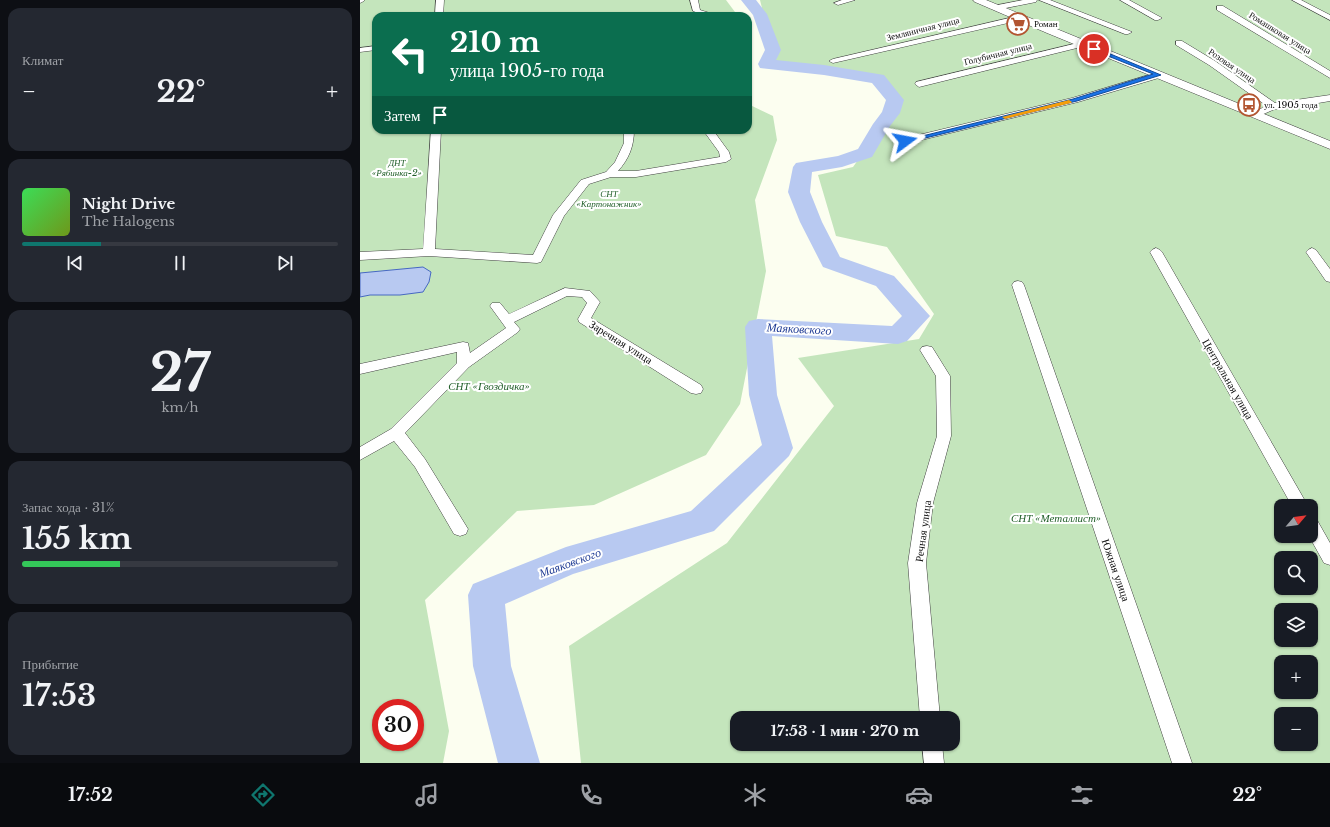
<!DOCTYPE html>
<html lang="ru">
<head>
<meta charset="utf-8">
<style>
	body { margin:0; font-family:"Libre Baskerville",serif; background:#242831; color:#f1f3f6; height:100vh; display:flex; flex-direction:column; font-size:15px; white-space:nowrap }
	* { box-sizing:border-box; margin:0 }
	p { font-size:13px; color:#9ea1a6 }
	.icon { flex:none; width:22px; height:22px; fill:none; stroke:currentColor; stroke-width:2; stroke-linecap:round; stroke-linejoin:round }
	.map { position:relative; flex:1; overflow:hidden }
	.details { display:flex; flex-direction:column; gap:8px; padding:8px; background:#0d0f14; width:360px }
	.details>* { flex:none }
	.top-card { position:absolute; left:12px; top:12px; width:380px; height:122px; border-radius:12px; box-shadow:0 1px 3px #0004; background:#0b6e4f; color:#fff; overflow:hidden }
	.needle { width:26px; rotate:61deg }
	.fabs { position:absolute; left:914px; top:499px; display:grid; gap:8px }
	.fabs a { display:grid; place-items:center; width:44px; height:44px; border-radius:8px; background:#171b24; box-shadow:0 1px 3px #0004; font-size:20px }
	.speed { position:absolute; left:12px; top:699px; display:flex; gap:8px; font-size:20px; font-weight:700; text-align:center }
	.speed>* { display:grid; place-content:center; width:52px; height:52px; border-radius:50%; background:#171b24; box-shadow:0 1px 3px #0004; line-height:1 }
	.speed .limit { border:6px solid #d22; background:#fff; color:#111 }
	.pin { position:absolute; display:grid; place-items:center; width:34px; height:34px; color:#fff; margin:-17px; border:2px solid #fff; border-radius:50%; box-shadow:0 1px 4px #0007 }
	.me { position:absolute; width:44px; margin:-22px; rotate:77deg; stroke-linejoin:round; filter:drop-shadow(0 0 3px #0008) }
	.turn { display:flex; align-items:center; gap:14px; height:84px; padding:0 12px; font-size:18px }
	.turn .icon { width:52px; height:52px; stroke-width:2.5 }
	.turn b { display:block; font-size:28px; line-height:34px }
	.then { display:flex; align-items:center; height:38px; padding:0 12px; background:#0003; gap:8px; font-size:15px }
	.big { font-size:30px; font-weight:800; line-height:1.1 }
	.details .card { flex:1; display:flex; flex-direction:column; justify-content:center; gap:6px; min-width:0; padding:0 14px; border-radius:12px; background:#242831 }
	.details .dial { align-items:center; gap:0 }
	.dial b { font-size:52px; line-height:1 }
	.song { display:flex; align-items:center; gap:12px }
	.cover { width:48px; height:48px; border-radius:6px; background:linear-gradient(135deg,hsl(130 70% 55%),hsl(80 70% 35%)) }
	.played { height:4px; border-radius:2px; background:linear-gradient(90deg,#0f766e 25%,#363941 25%) }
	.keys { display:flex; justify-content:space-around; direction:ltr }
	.heat { display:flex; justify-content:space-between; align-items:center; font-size:22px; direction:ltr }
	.charge { height:6px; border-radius:3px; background:linear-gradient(90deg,#34c759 31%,#363941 0) }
	.trip { position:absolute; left:370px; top:711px; width:230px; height:40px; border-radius:12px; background:#171b24; box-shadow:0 1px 3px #0004; font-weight:800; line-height:40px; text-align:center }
	.dock { display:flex; height:64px; justify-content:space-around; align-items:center; background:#090b0e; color:#9ea1a6 }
	.dock .icon { width:28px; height:28px }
	.dock .on { color:#0f766e }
	.dock b { font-size:18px; color:#f1f3f6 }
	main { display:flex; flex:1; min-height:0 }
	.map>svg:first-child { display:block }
	.green { fill:#c4e5bc; fill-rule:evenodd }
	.water { fill:#b8c9f1; stroke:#4668c2 }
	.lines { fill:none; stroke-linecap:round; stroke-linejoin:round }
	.river { fill:#b8c9f1; fill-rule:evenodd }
	.minor-casing { stroke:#414141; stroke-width:1 }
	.tertiary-casing { stroke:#414141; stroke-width:1 }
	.minor { fill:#fff; fill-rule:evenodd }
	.tertiary { fill:#fff; fill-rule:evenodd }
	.route { fill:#1a73e8; stroke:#114b97 }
	.slow { fill:#f59e0b }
	.labels { text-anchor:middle; stroke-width:4; stroke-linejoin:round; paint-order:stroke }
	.far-poi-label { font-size:9px; fill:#0e0e0e; stroke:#fff; text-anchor:start }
	.far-street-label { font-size:9px; fill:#0e0e0e; stroke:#fff }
	.far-park-label { font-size:9px; font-style:italic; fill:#23602b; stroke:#fff }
	.street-label { font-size:11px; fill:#0e0e0e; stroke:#fff }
	.park-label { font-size:11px; font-style:italic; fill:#23602b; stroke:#fff }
	.water-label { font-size:12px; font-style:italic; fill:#213d95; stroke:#fff }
</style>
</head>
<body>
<main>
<section class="details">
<div class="card"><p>Климат</p>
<div class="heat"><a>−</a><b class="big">22°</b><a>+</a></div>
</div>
<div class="card">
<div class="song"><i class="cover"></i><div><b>Night Drive</b><p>The Halogens</p></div></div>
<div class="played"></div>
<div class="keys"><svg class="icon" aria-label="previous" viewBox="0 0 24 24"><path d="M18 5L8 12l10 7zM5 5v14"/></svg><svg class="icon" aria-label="pause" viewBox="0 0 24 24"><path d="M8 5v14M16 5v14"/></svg><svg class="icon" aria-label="next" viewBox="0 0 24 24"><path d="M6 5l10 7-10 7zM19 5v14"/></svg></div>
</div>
<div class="card dial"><b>27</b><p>km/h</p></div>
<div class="card"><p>Запас хода · 31%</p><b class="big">155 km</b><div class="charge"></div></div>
<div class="card"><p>Прибытие</p><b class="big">17:53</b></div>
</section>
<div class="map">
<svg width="970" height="763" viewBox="0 0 970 763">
	<rect width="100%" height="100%" fill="#fcfef0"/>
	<!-- green -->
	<path class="green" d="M0 0H366L378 16H16V130H388V104L413 116 417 140 395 200 406 271 380 404 346 455 234 505 157 511 65 600 89 731 83 763H0ZM21 708H55V742H21Z
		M400 0H970V763H221L209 646 367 543 474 406 438 358 559 339 574 314 527 247 476 236 458 175 493 167 531 114 535 100 518 79 406 64 412 49ZM921 506H951V536H921ZM921 558H951V588H921ZM921 610H951V640H921ZM921 662H951V692H921ZM921 714H951V744H921ZM377 718H593V744H377Z"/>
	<!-- water -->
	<path class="water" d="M63 267 71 272 69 282 63 292 40 295H10L0 297V273Z"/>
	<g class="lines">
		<!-- river -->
		<path class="river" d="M381 0H396L407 14 421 50 416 60 464 65 524 75 544 100 540 113 530 126 512 157 482 167 452 172 450 192 462 222 480 257 534 276 570 316 547 341 538 344 412 336 417 395 433 448 429 456 354 531 213 574 145 604 151 666 180 763H138L113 666 108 595 113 584 206 547 331 511 402 445 389 395 385 327 389 321 398 319 532 326 542 316 516 286 463 267 440 222 428 192 433 167 436 163 478 156 498 149 513 124 522 112 526 100 512 83 464 75 400 68 398 64 405 50 393 15Z"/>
		<!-- minor casing -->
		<g class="minor-casing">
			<path id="minor" d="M0 0H4V1L0 3Z
				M76 0H84L83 16H75Z
				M330 0H338L340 10 353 14 350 16H332L338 13 333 11Z
				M482 0H495L478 5 474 3Z
				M663 0H677L676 2 636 10 632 8 633 6Z
				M679 0H690L772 32 768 34H765Z
				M760 0H769L802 18 798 20H795Z
				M932 0H941L970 15V20Z
				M857 6H863L970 71V78L857 10Z
				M658 16 662 18 661 20 473 63 469 61 473 59Z
				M816 41H822L855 61 915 103 970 95V101L923 109H915L899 116H893L891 114 893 112 907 106 849 65 816 45Z
				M722 42 726 44 725 46 559 87 555 84 556 82Z
				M16 46V50L0 52V48Z
				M799 72 803 75 802 77 718 102 545 144 540 141 542 139 712 98Z
				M71 130H81L75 249 173 255 193 215 221 180 246 172 255 162 264 143V130H274C274 146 269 159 258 171H276L360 157 359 152 343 130H353L369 152 371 159 366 162 276 177H251L229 184 204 216 181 262 177 263 69 256 0 260V252L63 249Z
				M796 248 800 250 802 252 948 506H932L790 252 792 250Z
				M952 248 956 250 970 269V282L966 281 946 252 948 250Z
				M658 281 662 282 664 285 832 763H812L652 285 654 282Z
				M205 288 230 291 240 302 231 318 341 385 343 389 341 393 336 394 331 393 219 322 218 319 227 303 222 297 207 296 154 322 160 329 158 332 109 367 45 433 65 459 108 529 106 534 100 536 94 534 55 467 34 441 0 460V447L31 429 97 363V352L0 374V364L103 342 108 343 110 353 146 328 130 306 132 303H140L149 314Z
				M567 346 572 347 590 376 591 436 573 503 566 563 580 718H560L548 563 557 503 577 436 576 376 560 350 562 347Z
				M951 518 957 520 970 543V565L964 563 949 536H951Z
				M562 744H582L584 763H564Z"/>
		</g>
		<!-- tertiary casing -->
		<g class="tertiary-casing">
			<path id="tertiary" d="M613 0H626L970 141V149L687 33 615 2Z"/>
		</g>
		<!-- minor -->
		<use href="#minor" class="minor"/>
		<!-- tertiary -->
		<use href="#tertiary" class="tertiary"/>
	</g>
	<!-- route -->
	<path class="route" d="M733 48H736L801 75 717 101 545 143 542 141 713 99 793 74 733 50Z"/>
	<!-- slow -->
	<path class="slow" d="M709 100 712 102 711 103 645 119 642 117Z"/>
	<!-- icons -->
	<defs>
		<g id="supermarket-ring" transform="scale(1.15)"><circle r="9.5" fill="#fff" stroke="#b25531" stroke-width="1.5"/><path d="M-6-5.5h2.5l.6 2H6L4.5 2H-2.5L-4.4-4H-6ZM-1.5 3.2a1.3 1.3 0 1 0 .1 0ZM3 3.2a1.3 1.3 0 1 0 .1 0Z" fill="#b25531"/></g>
		<g id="bus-ring" transform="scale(1.15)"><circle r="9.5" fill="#fff" stroke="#b25531" stroke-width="1.5"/><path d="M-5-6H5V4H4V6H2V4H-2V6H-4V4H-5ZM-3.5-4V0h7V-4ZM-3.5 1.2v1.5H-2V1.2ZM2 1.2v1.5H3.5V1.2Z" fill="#b25531"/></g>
	</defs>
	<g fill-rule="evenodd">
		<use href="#supermarket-ring" x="658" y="24"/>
		<use href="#bus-ring" x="889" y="105"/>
	</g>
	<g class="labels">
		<!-- far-poi labels -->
		<g class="far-poi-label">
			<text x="674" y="27">Роман</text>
			<text x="904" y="108">ул. 1905 года</text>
		</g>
		<!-- far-street labels -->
		<g class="far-street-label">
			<text transform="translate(563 29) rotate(-14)" y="3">Земляничная улица</text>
			<text transform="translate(920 33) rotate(32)" y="3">Ромашковая улица</text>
			<text transform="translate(638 54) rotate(-14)" y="3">Голубичная улица</text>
			<text transform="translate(872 66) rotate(34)" y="3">Розовая улица</text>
		</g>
		<!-- far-park labels -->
		<g class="far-park-label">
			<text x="37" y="166">ДНТ<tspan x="37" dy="10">«Рябинка-2»</tspan></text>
			<text x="249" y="197">СНТ<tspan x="249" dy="10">«Картонажник»</tspan></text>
		</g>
		<!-- street labels -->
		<g class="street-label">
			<text transform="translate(261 342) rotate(32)" y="4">Заречная улица</text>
			<text transform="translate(868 379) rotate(60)" y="4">Центральная улица</text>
			<text transform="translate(563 531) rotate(-82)" y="4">Речная улица</text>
			<text transform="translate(756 570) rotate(71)" y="4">Южная улица</text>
		</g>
		<!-- park labels -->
		<g class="park-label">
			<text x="129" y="390">СНТ «Гвоздичка»</text>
			<text x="696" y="522">СНТ «Металлист»</text>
		</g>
		<!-- water labels -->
		<g class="water-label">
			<text transform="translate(439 329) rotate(3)" y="4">Маяковского</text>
			<text transform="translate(210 563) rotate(-20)" y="4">Маяковского</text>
		</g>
	</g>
</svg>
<div class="fabs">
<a><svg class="needle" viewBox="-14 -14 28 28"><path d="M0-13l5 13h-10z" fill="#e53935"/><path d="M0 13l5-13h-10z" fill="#9ea1a6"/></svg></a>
<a><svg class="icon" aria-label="search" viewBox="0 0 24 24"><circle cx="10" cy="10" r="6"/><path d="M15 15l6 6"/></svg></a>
<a><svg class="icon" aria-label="layers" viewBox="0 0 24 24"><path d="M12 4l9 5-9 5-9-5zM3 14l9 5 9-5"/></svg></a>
<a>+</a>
<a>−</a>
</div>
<div class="speed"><div class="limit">30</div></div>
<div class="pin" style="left:734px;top:49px;background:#d93025"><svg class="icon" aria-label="arrive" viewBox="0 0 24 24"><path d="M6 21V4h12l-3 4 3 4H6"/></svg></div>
<svg class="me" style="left:545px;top:141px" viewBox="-20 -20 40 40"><path d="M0-17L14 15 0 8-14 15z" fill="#1a73e8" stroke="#fff" stroke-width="4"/></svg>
<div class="trip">17:53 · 1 мин · 270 m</div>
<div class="top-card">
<div class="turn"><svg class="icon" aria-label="left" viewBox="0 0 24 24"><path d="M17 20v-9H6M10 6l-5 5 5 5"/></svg><div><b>210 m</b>улица 1905-го года</div></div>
<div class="then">Затем<svg class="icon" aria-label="arrive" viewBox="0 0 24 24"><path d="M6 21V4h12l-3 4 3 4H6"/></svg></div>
</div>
</div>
</main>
<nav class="dock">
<b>17:52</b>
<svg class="icon on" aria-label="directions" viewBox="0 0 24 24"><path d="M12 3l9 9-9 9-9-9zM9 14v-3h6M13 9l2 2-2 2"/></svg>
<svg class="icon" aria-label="music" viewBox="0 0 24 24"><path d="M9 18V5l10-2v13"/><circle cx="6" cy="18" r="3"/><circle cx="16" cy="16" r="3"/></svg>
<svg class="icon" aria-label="phone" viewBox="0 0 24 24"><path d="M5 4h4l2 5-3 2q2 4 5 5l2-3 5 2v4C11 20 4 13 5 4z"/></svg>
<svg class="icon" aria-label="climate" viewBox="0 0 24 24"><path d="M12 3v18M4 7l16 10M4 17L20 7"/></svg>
<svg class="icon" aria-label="car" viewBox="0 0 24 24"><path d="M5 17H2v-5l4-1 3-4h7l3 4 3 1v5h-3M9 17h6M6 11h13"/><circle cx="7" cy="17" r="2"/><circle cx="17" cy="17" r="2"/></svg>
<svg class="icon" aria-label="filters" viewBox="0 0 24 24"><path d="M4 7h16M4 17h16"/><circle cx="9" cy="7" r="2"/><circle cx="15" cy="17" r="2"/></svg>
<b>22°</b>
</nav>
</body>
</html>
